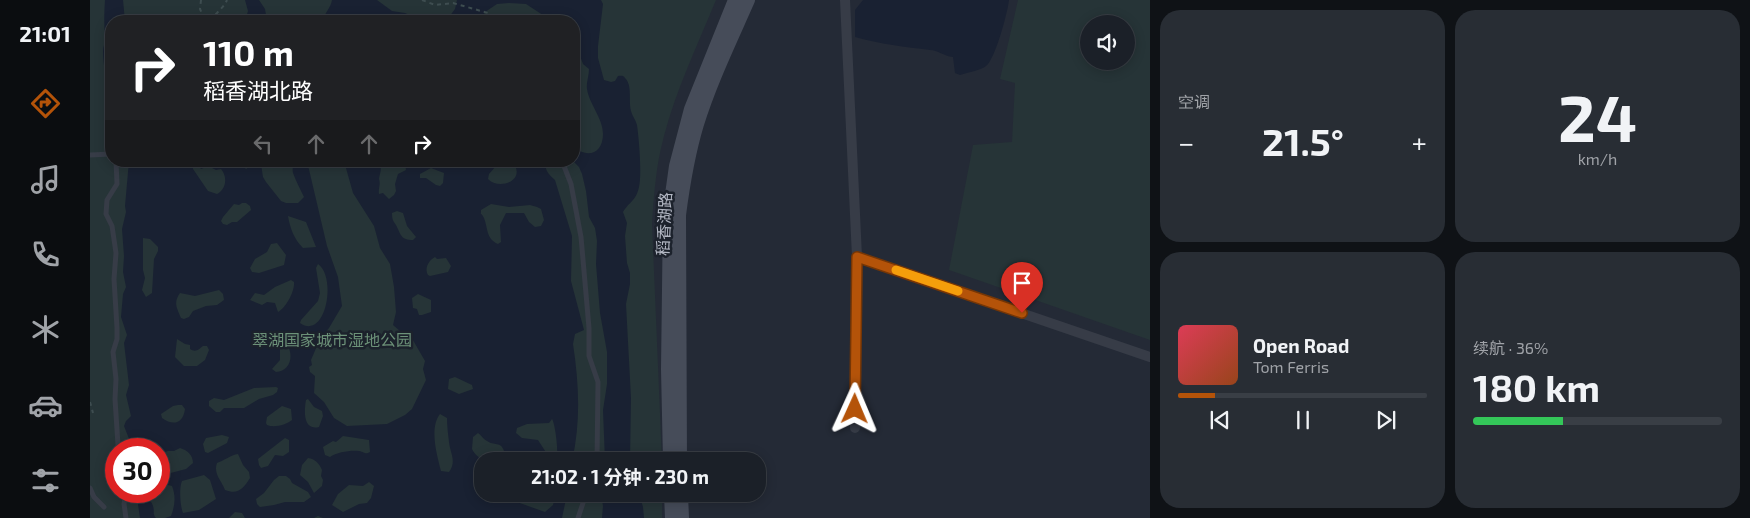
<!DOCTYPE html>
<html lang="zh">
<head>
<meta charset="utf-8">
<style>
	body { margin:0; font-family:"Exo 2","Noto Sans SC",sans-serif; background:#282d34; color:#f1f3f6; height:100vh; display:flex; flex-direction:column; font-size:19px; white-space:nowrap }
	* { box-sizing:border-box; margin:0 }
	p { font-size:16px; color:#a0a3a8 }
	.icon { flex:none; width:28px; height:28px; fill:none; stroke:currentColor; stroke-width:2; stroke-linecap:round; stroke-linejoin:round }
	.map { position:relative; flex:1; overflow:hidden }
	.drawer { display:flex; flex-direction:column; gap:10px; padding:10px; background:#0f1216; width:600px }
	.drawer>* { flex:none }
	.hud { position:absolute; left:15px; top:15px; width:475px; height:152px; border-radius:20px; box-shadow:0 2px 12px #0003,0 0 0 1px #393e45; background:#202124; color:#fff; overflow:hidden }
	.buttons { position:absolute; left:990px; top:15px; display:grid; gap:10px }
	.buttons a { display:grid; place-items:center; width:55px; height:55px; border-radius:50%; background:#1b2028; box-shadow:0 2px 12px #0003,0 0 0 1px #393e45; font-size:25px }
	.speed { position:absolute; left:15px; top:438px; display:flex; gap:10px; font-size:25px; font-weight:700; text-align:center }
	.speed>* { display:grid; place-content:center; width:65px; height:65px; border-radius:50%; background:#1b2028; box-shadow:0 2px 12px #0003,0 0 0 1px #393e45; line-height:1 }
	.speed .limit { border:8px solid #d22; background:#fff; color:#111 }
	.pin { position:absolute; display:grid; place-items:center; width:42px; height:42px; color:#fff; margin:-51px -21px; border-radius:50% 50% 50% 0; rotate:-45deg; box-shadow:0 0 5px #0007 }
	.pin .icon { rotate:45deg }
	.me { position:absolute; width:55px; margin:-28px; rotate:1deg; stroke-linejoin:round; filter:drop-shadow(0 0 4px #0008) }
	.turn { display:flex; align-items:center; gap:18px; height:105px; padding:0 15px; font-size:22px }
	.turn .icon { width:65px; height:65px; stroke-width:2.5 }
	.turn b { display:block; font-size:35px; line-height:42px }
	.lanes { display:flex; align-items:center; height:48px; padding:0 15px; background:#0003; justify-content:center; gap:25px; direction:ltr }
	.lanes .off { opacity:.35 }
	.big { font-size:38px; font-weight:700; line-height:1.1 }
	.drawer .card { flex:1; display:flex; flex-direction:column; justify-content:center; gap:8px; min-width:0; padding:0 18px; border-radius:20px; background:#282d34 }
	.drawer .dial { align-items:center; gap:0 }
	.dial b { font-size:65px; line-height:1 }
	.song { display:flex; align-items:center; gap:15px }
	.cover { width:60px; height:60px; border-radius:8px; background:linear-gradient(135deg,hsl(350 70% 55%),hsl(20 70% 35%)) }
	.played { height:5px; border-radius:2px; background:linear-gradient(90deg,#b45309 15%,#393e45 15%) }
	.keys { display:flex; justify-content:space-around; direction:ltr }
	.heat { display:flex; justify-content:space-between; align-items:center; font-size:28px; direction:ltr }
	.charge { height:8px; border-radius:4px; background:linear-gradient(90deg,#34c759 36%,#393e45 0) }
	.drawer .tiles { flex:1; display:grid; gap:10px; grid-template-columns:repeat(2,1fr) }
	.trip { position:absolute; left:384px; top:452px; width:292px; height:50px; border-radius:20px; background:#1b2028; box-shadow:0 2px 12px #0003,0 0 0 1px #393e45; font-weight:700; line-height:50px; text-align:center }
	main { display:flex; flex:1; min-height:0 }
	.tabs { display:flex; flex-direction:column; width:90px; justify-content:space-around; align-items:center; background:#0b0d10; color:#a0a3a8 }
	.tabs .icon { width:35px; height:35px }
	.tabs .on { color:#b45309 }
	.tabs b { font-size:22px; color:#f1f3f6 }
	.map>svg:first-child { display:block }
	.green { fill:#263437; fill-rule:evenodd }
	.water { fill:#192132; fill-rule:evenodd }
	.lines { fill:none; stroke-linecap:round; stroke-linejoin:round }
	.path { stroke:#3e4d50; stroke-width:2; stroke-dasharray:4 4; stroke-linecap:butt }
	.lane { stroke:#373c47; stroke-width:5 }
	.street { stroke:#373c47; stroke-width:10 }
	.secondary { stroke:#464c59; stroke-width:14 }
	.route-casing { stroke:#753606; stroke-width:12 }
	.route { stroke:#b45309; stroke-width:9 }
	.slow { stroke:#f59e0b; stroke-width:9 }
	.labels { text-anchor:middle; stroke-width:5; stroke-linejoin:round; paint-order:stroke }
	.street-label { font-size:16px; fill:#b2b7c3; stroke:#1c222c }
	.park-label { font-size:16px; fill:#6c9178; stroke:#1c222c }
</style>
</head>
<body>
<main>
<nav class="tabs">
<b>21:01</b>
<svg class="icon on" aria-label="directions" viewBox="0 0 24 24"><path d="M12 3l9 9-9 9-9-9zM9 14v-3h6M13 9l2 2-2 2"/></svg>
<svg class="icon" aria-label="music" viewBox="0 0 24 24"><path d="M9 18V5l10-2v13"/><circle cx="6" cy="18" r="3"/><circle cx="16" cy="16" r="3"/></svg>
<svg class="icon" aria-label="phone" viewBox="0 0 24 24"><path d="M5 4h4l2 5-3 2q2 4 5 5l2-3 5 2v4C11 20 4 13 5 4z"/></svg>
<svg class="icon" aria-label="climate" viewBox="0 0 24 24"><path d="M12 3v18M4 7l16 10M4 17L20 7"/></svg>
<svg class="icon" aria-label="car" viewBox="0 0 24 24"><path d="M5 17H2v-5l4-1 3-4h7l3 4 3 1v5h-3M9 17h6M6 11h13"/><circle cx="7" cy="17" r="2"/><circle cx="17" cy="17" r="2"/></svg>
<svg class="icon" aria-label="filters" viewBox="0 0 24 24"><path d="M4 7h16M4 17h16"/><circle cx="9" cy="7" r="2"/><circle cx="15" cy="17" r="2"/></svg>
</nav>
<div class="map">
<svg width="1060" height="518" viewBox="0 0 1060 518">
	<rect width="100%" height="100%" fill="#242a36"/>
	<!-- green -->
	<path class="green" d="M0 0H626C608 44 586 90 574 136 566 165 564 194 562 224L572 461H392V494H572V518H0ZM21 21H484V161H21ZM26 449H69V491H26Z
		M928 0H1060V340L859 270 883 145 922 142 925 83 910 79ZM999 24H1036V61H999Z"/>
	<!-- water -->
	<path class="water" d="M15 0H33L35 21H21V94L16 96C12 90 16 81 15 73 14 66 13 58 13 51 13 47 15 43 15 39 14 26 14 13 15 0Z
		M155 0H169L175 9 177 21H155L158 11Z
		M242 0H287L302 11 315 13 333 21H233C234 13 241 8 242 0Z
		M367 0H511L513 4 508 46V58L514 80 521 82 525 81 528 76C531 76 533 75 535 78 543 86 538 101 541 111 542 116 546 120 547 125 549 139 552 174 549 187 546 201 539 202 533 212L537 223 535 236 537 263 540 273V284L536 304 541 398 540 461H515L513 410 517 384V352L510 313 506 264 507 241 505 228 499 217 496 191 492 174 489 167 483 161 484 147C498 159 513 153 513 134 513 118 499 104 497 89 496 83 499 76 499 69L493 64 486 45H484V21H462L436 4 419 3 407 4 398 10 386 21H356L365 9Z
		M773 0H919C918 11 905 60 896 66 892 70 876 73 870 75L865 73 863 57C853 56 848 50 840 50 815 47 790 44 765 37V10Z
		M39 161H63L64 163 66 161H148L156 169 161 166V161H174L171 164 173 177 176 182 191 201 196 203H208L214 197C210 189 206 181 203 173 202 169 204 166 201 161H217L237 246 248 277 252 306 239 328 230 339 221 360 222 365 219 367 220 372 225 376 224 393 234 402 244 418 257 426 297 424 315 415 322 409 336 380 333 369 335 361 320 335 310 331 303 325 306 312 304 287 300 264 290 248 284 226 263 193 254 161H288C293 169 290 171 289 179 291 185 288 188 289 194L293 193 299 199 304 195 306 191 305 184 308 174 316 170 315 164 312 162 305 161H370L375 163 379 161H455C455 170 458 174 465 180L482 236 481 281 494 330 485 334 483 344C489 383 491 422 482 461H392V494H419L418 496 427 502 455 512 463 505 466 494H477L472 518H233L228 516 224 518H155L152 513 145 512 139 518H75L81 516C85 506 86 496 82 486L69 483V476L96 469 103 463C103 455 97 450 90 448L84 451H78L69 454V449H43L34 426 36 421 41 416 36 395 39 385 34 343 37 335 31 317 33 294 36 287 33 272 34 256 32 229 36 212 35 206ZM103 164 109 166 111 169 118 166 126 170 131 169C138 177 136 190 127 194L118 191 103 169ZM406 166H421L426 168C431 183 407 189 398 179L399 174ZM341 168 354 173 353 183 350 186 346 185 336 178H330V174ZM152 203H156L160 206 161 210 147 222H142L137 225 133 224 131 221 133 217 144 204 149 205ZM401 204 419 207 440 205 447 207 451 209 454 220 451 226 445 227 439 222 434 213H416L410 225 411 242 408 244C396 239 398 228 394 218 390 210 391 218 391 210ZM307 211 313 213 317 226 326 237 323 240C311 240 311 235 306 225 303 221 302 219 302 213ZM198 216 216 222 226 247 213 248C204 239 200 228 198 216ZM53 238 60 239 68 247V251L64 259 62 293 56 297 52 290 55 278 53 270ZM187 243 196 255 194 265 169 273 162 272 160 268 165 259 177 252 181 244ZM345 257 347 259 356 258 361 266 358 272 340 276 338 275C334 268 339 260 345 257ZM228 264C247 277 236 341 210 323L211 320 228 301 230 293 226 268ZM201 280 204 282C205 291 196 308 188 312L185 303 177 302 172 305 160 300 165 293 174 295 185 287ZM129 290 133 294 134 300 127 305 116 306 103 311 99 317 94 319 91 318C87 308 83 303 90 293L105 296ZM328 294 341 300V312L332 315H329L327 309 323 308 322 298ZM87 339 95 344 100 345V349C106 353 109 349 113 346H117L119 350 115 360 107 366H94L85 357ZM190 343 198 346C204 358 199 371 186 372L182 369 190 360ZM365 377 382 385 383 389 369 394 358 389 359 379ZM186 387 188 388 187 392 183 395 169 399 154 408H134L130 412H126L119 406V401L124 398 134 400 164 388ZM218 399 224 407 232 411 233 416 229 427C213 431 214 411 216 400ZM88 405H92L95 409C93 424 83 426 72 418L71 414 83 406ZM192 406 201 409 202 420C196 425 184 428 177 425L176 423 177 417ZM350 414 357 418C357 426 358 434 359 442 360 453 367 461 359 472L351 471C347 455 339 428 350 414ZM462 419C465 423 468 448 467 454L459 457 448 440 432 438 426 433 427 428 437 424 459 423ZM388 433C391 435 393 439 397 441 404 446 411 441 414 451 406 465 389 463 382 449L383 437ZM132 435 139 437 137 443 118 453 115 452 113 444 116 438ZM253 436 279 440 280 452C275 455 275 452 269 451 261 450 247 452 240 457L235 455 233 447 243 441 246 442ZM195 438 199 440V452L193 456 185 455 178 466 171 468 169 465 168 459ZM148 454 153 465 159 472 160 478C153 489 148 495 135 490 132 481 123 474 127 463 133 461 141 455 148 454ZM218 458C225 459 229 463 232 470L231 476 233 480 232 486 224 493 218 482 210 475 212 465ZM114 475 120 480 126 499 109 510 93 513C90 505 89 488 92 481ZM189 476H196L200 479 202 483 218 492 221 497 214 502H195L184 505 170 507 167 504 166 499 174 493 184 480ZM279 482 284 486 281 498 277 503 269 504 253 512 242 505 248 494 259 485 273 486Z
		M46 491H58C57 498 61 500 63 506 65 512 62 513 66 518H50Z
		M511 494H549L553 507 554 518H512L513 506Z"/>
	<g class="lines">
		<!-- path -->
		<path class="path" d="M111 0 110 9 115 21
			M332 0 345 5 363 3 398 13 405 21
			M121 21C125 13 133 9 137 0
			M0 402 3 413"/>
		<!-- lane -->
		<path class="lane" d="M0 155 21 154
			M26 161 27 184 17 200 16 214 22 226 26 253 24 279 27 328V339L23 352 26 379 25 399 28 445 31 449
			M472 161 481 184 491 237 499 328V356L508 382 507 461
			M0 488 4 497 14 507
			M36 491 34 504 36 518
			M488 518 496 494"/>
		<!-- street -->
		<path class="street" d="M755 0 767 257 765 428
			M767 257 1060 357"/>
		<!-- secondary -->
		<path class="secondary" d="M580 461 578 369 580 209 586 166 601 109 645 0
			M590 461 589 215C593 184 598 154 607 124 620 82 640 41 658 0
			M581 494 582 518
			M591 494 592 518"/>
	</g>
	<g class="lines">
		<!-- route casing -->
		<g class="route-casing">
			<path id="route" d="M765 409 767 257 932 313"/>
		</g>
		<!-- route -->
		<use href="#route" class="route"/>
		<!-- slow -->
		<path class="slow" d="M806 270 868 291"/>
	</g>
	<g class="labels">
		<!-- street labels -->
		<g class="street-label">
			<text transform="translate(574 224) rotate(-87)" y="6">稻香湖路</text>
		</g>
		<!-- park labels -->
		<g class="park-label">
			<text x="242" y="346">翠湖国家城市湿地公园</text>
		</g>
	</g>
</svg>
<div class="buttons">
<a><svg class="icon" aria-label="sound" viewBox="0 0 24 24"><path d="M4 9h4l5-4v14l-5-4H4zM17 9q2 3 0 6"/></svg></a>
</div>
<div class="speed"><div class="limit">30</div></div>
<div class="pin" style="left:932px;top:313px;background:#d93025"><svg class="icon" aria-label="arrive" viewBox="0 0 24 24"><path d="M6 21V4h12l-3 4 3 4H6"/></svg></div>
<svg class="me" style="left:765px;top:409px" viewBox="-20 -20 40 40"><path d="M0-17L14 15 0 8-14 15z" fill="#b45309" stroke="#fff" stroke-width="4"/></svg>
<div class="trip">21:02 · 1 分钟 · 230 m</div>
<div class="hud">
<div class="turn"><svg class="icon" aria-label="right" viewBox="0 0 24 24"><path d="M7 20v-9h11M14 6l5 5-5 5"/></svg><div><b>110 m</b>稻香湖北路</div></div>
<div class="lanes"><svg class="icon off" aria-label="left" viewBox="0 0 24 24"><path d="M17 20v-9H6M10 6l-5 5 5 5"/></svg><svg class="icon off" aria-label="ahead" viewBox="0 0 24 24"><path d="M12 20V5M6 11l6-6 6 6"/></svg><svg class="icon off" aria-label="ahead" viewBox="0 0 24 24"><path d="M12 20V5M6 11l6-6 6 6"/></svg><svg class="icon" aria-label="right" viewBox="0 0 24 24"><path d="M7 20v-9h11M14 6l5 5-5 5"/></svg></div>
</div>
</div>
<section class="drawer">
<div class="tiles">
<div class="card"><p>空调</p>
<div class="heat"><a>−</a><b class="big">21.5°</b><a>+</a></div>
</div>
<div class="card dial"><b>24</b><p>km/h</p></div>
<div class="card">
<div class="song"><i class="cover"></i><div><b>Open Road</b><p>Tom Ferris</p></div></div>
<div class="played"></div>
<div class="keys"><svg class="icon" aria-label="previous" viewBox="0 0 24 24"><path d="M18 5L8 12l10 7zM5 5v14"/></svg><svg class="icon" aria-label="pause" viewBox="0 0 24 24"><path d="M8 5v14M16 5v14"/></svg><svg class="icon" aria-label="next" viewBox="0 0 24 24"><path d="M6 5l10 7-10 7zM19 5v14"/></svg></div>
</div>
<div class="card"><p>续航 · 36%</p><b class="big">180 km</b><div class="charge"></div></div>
</div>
</section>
</main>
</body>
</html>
